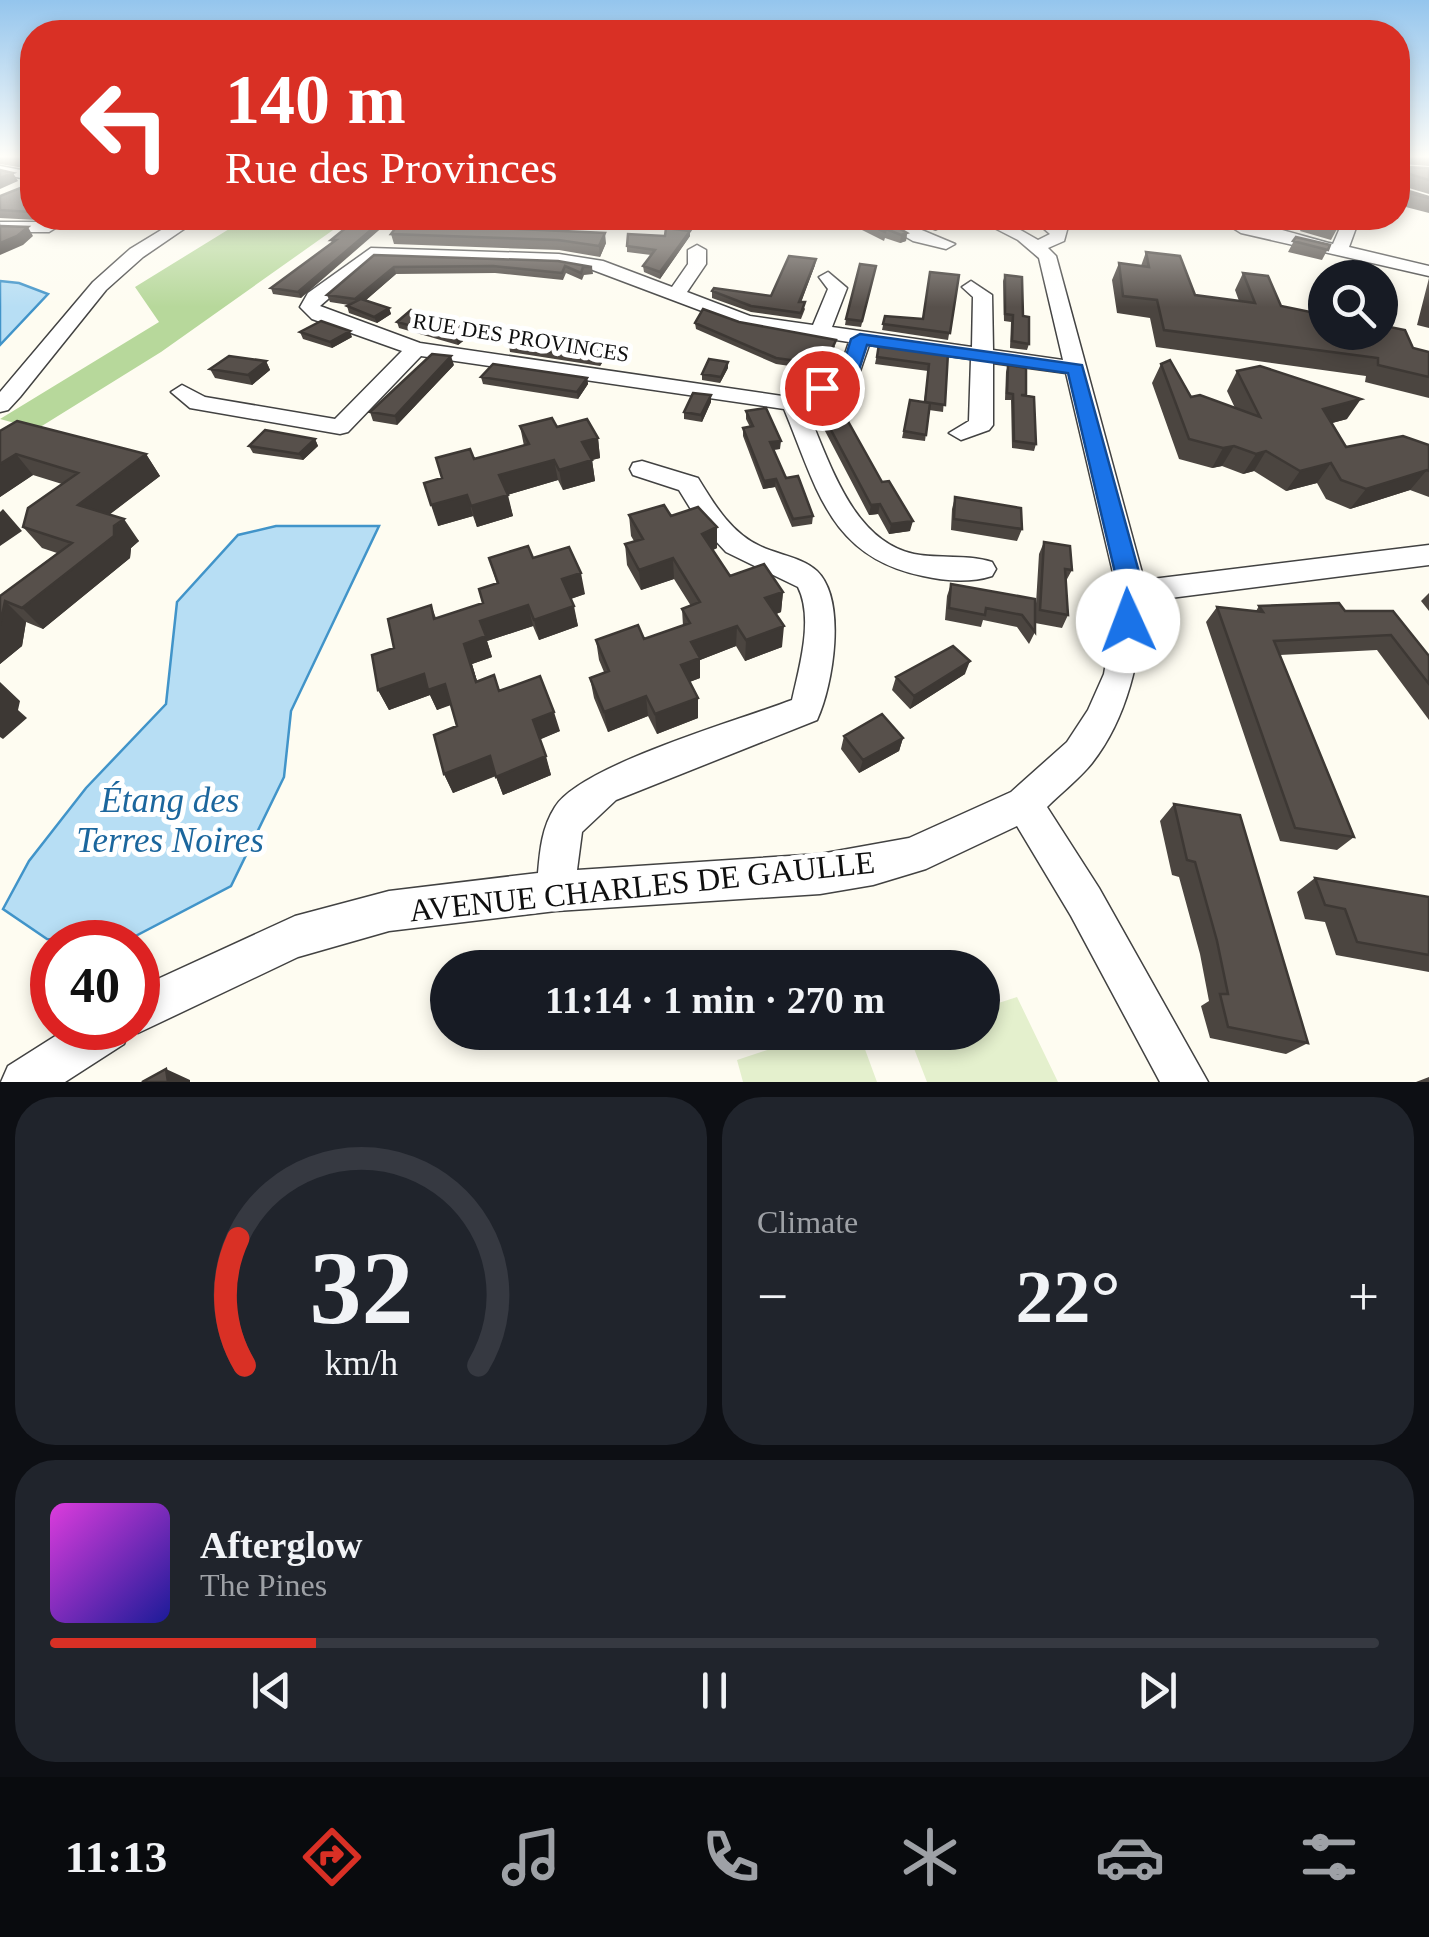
<!DOCTYPE html>
<html lang="en">
<head>
<meta charset="utf-8">
<style>
	body { margin:0; font-family:"Times New Roman",serif; background:#20242c; color:#f1f3f6; height:100vh; display:flex; flex-direction:column; font-size:38px; white-space:nowrap }
	* { box-sizing:border-box; margin:0 }
	p { font-size:32px; color:#9ea1a6 }
	.icon { flex:none; width:55px; height:55px; fill:none; stroke:currentColor; stroke-width:2; stroke-linecap:round; stroke-linejoin:round }
	.map { position:relative; height:1082px; overflow:hidden }
	.sheet { display:flex; flex-direction:column; gap:15px; padding:15px; background:#0d0f14; flex:1 }
	.sheet>* { flex:none }
	.hud { position:absolute; left:20px; top:20px; width:1390px; height:210px; border-radius:40px; box-shadow:0 5px 15px #0003; background:#d93025; color:#fff; overflow:hidden }
	.tools { position:absolute; left:1308px; top:260px; display:grid; gap:20px }
	.tools a { display:grid; place-items:center; width:90px; height:90px; border-radius:50%; background:#171b24; box-shadow:0 5px 15px #0003; font-size:50px }
	.speed { position:absolute; left:30px; top:920px; display:flex; gap:20px; font-size:50px; font-weight:700; text-align:center }
	.speed>* { display:grid; place-content:center; width:130px; height:130px; border-radius:50%; background:#171b24; box-shadow:0 5px 15px #0003; line-height:1 }
	.speed .limit { border:15px solid #d22; background:#fff; color:#111 }
	.pin { position:absolute; display:grid; place-items:center; width:85px; height:85px; color:#fff; margin:-42px; border:5px solid #fff; border-radius:50%; box-shadow:0 2px 10px #0007 }
	.me { position:absolute; width:110px; margin:-55px; rotate:358deg; stroke-linejoin:round; filter:drop-shadow(0 0 8px #0008) }
	.turn { display:flex; align-items:center; gap:35px; height:210px; padding:0 40px; font-size:45px }
	.turn .icon { width:130px; height:130px; stroke-width:2.5 }
	.turn b { display:block; font-size:70px; line-height:85px }
	.big { font-size:75px; font-weight:600; line-height:1.1 }
	.sheet .tile { flex:1; display:flex; flex-direction:column; justify-content:center; gap:15px; min-width:0; padding:0 35px; border-radius:40px; background:#20242c }
	.sheet .dial { align-items:center; gap:0 }
	.dial svg { height:260px; overflow:visible; fill:none; stroke:#363941; stroke-width:7; stroke-linecap:round; text-anchor:middle }
	.dial text { fill:#f1f3f6; stroke:none }
	.song { display:flex; align-items:center; gap:30px }
	.cover { width:120px; height:120px; border-radius:15px; background:linear-gradient(135deg,hsl(300 70% 55%),hsl(240 70% 35%)) }
	.played { height:10px; border-radius:5px; background:linear-gradient(90deg,#d93025 20%,#363941 20%) }
	.keys { display:flex; justify-content:space-around; direction:ltr }
	.heat { display:flex; justify-content:space-between; align-items:center; font-size:55px; direction:ltr }
	.sheet .tiles { flex:1; display:grid; gap:15px; grid-template-columns:1fr 1fr }
	.tile:last-child { grid-column:span 2 }
	.trip { position:absolute; left:430px; top:950px; width:570px; height:100px; border-radius:50px; background:#171b24; box-shadow:0 5px 15px #0003; font-weight:600; line-height:100px; text-align:center }
	.tabs { display:flex; height:160px; justify-content:space-around; align-items:center; background:#090b0e; color:#9ea1a6 }
	.tabs .icon { width:70px; height:70px }
	.tabs .on { color:#d93025 }
	.tabs b { font-size:45px; color:#f1f3f6 }
	.map>svg:first-child { display:block }
	.forest { fill:#b7d89b }
	.pitch { fill:#e4f0cd }
	.water { fill:#b7def4; stroke:#4194c9; stroke-width:2.5 }
	.lines { fill:none; stroke-linecap:round; stroke-linejoin:round }
	.minor-casing { stroke:#424242; stroke-width:3 }
	.minor { fill:#fff; fill-rule:evenodd }
	.wall { fill:#4b4540 }
	.shaded-wall { fill:#3d3834 }
	.building { fill:#57504b; stroke:#3d3834; stroke-width:2.5 }
	.route { fill:#1a73e8; stroke:#114b97; stroke-width:2.5 }
	.labels { text-anchor:middle; stroke-width:10; stroke-linejoin:round; paint-order:stroke }
	.far-street-label { font-size:22px; fill:#0f0f0f; stroke:#fff }
	.near-street-label { font-size:32px; fill:#0f0f0f; stroke:#fff }
	.near-water-label { font-size:35px; font-style:italic; fill:#1b669d; stroke:#fff }
</style>
</head>
<body>
<div class="map">
<svg width="1429" height="1082" viewBox="0 0 1429 1082">
	<rect width="100%" height="100%" fill="#fefcf1"/>
	<!-- forest -->
	<path class="forest" d="M247 218H350L161 352 37 429 0 419 159 322 135 287Z"/>
	<!-- pitch -->
	<path class="pitch" d="M1017 997 1058 1082H927L908 1033 982 1032 983 1008Z
		M821 1032 859 1033 877 1082H743L737 1060Z"/>
	<!-- water -->
	<path class="water" d="M0 281 19 283 48 294 0 345Z
		M276 526H379L291 711 284 777 231 886 124 942 47 939 3 909 29 861 86 788 166 704 177 602 238 535Z"/>
	<g class="lines">
		<!-- minor casing -->
		<g class="minor-casing">
			<path id="minor" d="M0 166 32 172V180L0 174Z
				M181 218H200L143 257 106 290 20 397 8 410 0 412V392L93 282 130 249Z
				M873 218H893L955 244 946 249 913 241Z
				M975 218H1046L1067 230 1064 241 1048 248 1056 256 1144 580 1429 545V565L1147 601C1138 659 1129 716 1092 763 1079 779 1061 793 1047 807L1099 888 1208 1082H1160L1071 916 1017 826 926 869 873 885 820 894 556 911 389 931 298 957 138 1033 130 1029 124 1044 65 1082H1L8 1066 68 1028H138V988L295 916 389 891 538 873C540 850 542 827 555 807 581 765 740 720 792 700 799 668 814 619 798 587L726 552 700 524 679 490 633 475 630 469 633 463 642 461 698 478C714 504 731 533 760 546 778 555 802 557 817 571 847 600 833 686 817 720L616 800 582 832 577 870 820 854 909 838 1011 792 1067 742 1088 710 1104 674 1118 594 1066 373 993 363V425L989 430 961 440 949 433 969 421 971 359 869 345 858 377 805 406C829 458 850 540 914 554 939 559 967 554 992 562L996 569 992 576C971 583 944 581 923 576 829 557 817 488 784 409L421 356 348 432 340 434 190 408 171 392 182 385 205 397 335 419 402 351 312 319 300 307 308 293 371 248 559 254 603 261 672 287 688 264V250L697 245 706 250V264L687 292 750 316 813 325 828 289 819 277 828 272 847 288 832 327 972 347 973 297 962 287 971 281 992 295 993 350 1063 360 1039 258 1018 240ZM1010 224 1042 227 1050 234 1038 240ZM375 258 559 264 593 270 739 325 849 342 840 369 789 397 420 343 320 306Z
				M1217 218C1242 216 1303 237 1333 244L1343 221H1355L1357 225 1349 247 1429 266V276L1241 233Z
				M0 222H49L57 227 49 232H1Z"/>
		</g>
		<!-- minor -->
		<use href="#minor" class="minor"/>
	</g>
	<!-- wall -->
	<path class="wall" d="M0 156H32V218H59L55 221 0 218V196L28 185 30 169 0 164Z
		M1398 156H1429V166L1403 164 1405 167 1429 168V194L1402 186V189L1429 197V213L1398 205Z
		M358 218 301 298 273 294 271 288 332 243 331 240Z
		M401 218H499L489 228 606 243 600 257 559 250 394 244 391 234 402 218Z
		M740 218H806L783 219V225L745 228Z
		M838 218H881L907 233 906 241 900 243 885 238 884 241Z
		M902 218H945L946 227 935 231Z
		M1144 218H1202L1193 229Z
		M1307 218 1337 229 1331 240 1300 231Z
		M690 231V236L660 279 644 272 643 266 651 255 627 252V246Z
		M1296 237 1330 245 1322 260 1288 252Z
		M1146 252 1195 295 1239 301 1235 290 1243 273 1281 306 1413 348 1429 352V398L1365 382 1366 376 1156 347 1150 318 1117 313 1112 280 1119 263 1141 266Z
		M374 255 592 267 593 274 584 275 582 280 566 273 563 280 495 273 396 274 366 300 389 308 391 314 377 323 349 313 347 306 349 305 330 302 327 295Z
		M815 265 801 302 805 309 801 319 751 312 712 298V291L771 296Z
		M876 266 861 327 845 325 846 319Z
		M959 275 948 340 882 330 885 316 923 319Z
		M1005 275 1023 316 1029 344 1027 350 1010 348 1011 322 1004 321 1003 281Z
		M1429 278V328L1417 325Z
		M397 322 470 329 471 335 458 345 399 328Z
		M739 322 835 346 824 371 776 364 696 329 695 323Z
		M300 332 352 337 332 348 303 339Z
		M879 344 948 353 943 412 929 410 925 441 902 438 910 400 924 402 928 371 875 364Z
		M509 346 609 352 600 366 510 352Z
		M266 361 270 370 252 385 215 378 210 369Z
		M1161 364 1191 397 1235 408 1227 391 1237 371 1347 419 1332 423 1346 447 1429 445V497L1410 490 1350 509 1326 499 1317 483 1286 491 1254 471 1243 474 1222 466 1212 468 1179 459 1152 383Z
		M454 365 397 425 373 421 370 412Z
		M1008 365 1026 396 1036 444 1034 451 1012 448 1011 400H1005L1006 372Z
		M728 368 720 383 702 380V374Z
		M481 377 587 378 588 384 578 399 483 384Z
		M711 395V402L702 422 684 419V412Z
		M815 400 910 531 889 534 878 514 869 515 814 410Z
		M746 411 780 449 773 450 786 478 813 516 812 524 792 527 775 487 763 489 743 436V428L750 427 746 419Z
		M520 426 557 427 598 438 600 458 592 460 595 481 563 490 558 480 507 495 513 516 477 527 473 516 438 526 442 478 474 459 524 446Z
		M0 431 146 454 160 476 109 515 139 541 131 548 130 558 43 629 26 622 22 646 0 664V596L57 553 42 548 23 527 62 484 33 475 0 497Z
		M315 439 318 446 303 460 253 453 249 446Z
		M955 497 1022 529 1017 541 951 530 952 509Z
		M629 515 671 516 717 548 713 550 730 576 783 592 781 612 776 614 782 647 745 661 736 646 700 660V678L689 682 698 718 657 734 648 716 608 732 594 698 590 678 604 672 599 660 596 640 644 639 683 626 682 609 691 606 674 579 641 590 627 565 625 544 634 541 631 536Z
		M1044 542 1072 570 1066 581 1068 615 1062 628 1035 623V632L1029 644 1017 627 983 620 981 627 945 620 947 596 951 584 1035 620 1039 554Z
		M489 558H533L585 594 571 599 578 626 539 640 533 626 487 641 492 657 472 664 477 681 499 691 560 731 540 739 551 775 503 795 496 776 453 793 444 774 457 726 451 704 437 710 430 695 389 710 378 690 394 648 431 605 436 618 483 603 497 584Z
		M1429 593V611L1421 601Z
		M1259 606 1345 611 1429 656V720L1377 650 1280 655 1354 837 1337 850 1280 841 1206 622 1217 607 1256 611Z
		M965 674 910 709 892 690 896 677Z
		M844 736 903 738 899 751 859 773 841 749Z
		M1174 804 1308 1043 1286 1054 1210 1038 1201 1006 1209 1001 1200 954 1179 877 1172 875 1160 821Z
		M1315 878 1429 897V972L1336 955 1325 922 1305 919 1297 892Z
		M1429 1077V1082H1416Z"/>
	<!-- shaded-wall -->
	<path class="shaded-wall" d="M13 173 18 181 0 189V178Z
		M385 218H393L301 298 298 292Z
		M487 218H499L478 237 476 227Z
		M948 219 946 227 935 231 936 223Z
		M28 227 33 236 23 245 0 255V243Z
		M690 231V236L660 279V272Z
		M605 233 606 243 600 257 599 246Z
		M907 233 906 241 900 243 901 235Z
		M816 259 815 265 799 308V302Z
		M394 267 396 274 358 307 355 299Z
		M389 308 391 314 377 323 374 317Z
		M470 329 471 335 458 345 456 338Z
		M350 331 352 337 332 348 330 342Z
		M608 345 609 352 600 366 599 359Z
		M451 356 454 365 397 425 395 416Z
		M266 361 270 370 252 385 248 375Z
		M728 362V368L720 383 721 377Z
		M587 378 588 384 578 399 577 392Z
		M711 395V402L702 422 701 415Z
		M1361 399 1347 419 1310 429 1323 409Z
		M598 438 600 458 592 460 595 481 563 490 559 470 582 442Z
		M315 439 318 446 303 460 299 454Z
		M781 441 780 449 769 450 770 442Z
		M1234 446 1222 466 1212 468 1223 448Z
		M1266 451 1254 471 1243 474 1256 454Z
		M16 454 33 475 0 497V464Z
		M146 454 160 476 94 526 78 505Z
		M554 460 558 480 504 496 499 475Z
		M1331 463 1317 483 1286 491 1300 471Z
		M1427 470 1410 490 1350 509 1366 489Z
		M776 479 775 487 763 489 764 481Z
		M467 495 473 516 438 526 431 505Z
		M508 495 513 516 477 527 471 506Z
		M880 504 878 514 869 515 871 505Z
		M3 509 22 531 0 546V512Z
		M124 519 139 541 131 548 130 558 43 629 22 608Z
		M913 521 910 531 889 534 891 524Z
		M717 527V548L702 555V534Z
		M673 558 674 579 641 590 639 570Z
		M581 573 585 594 567 600 562 579Z
		M783 592 781 612 764 619 765 598Z
		M5 601 26 622 22 646 0 664V625Z
		M528 605 533 626 487 641 492 657 472 664 483 702 464 644 480 621Z
		M574 606 578 626 539 640 534 620Z
		M737 626 736 646 700 660V678L682 685 681 665 691 642Z
		M784 626 782 647 745 661 746 640Z
		M970 661 965 674 910 709 914 696Z
		M424 674 445 684 454 704 437 710 430 695 389 710 378 690Z
		M0 682 20 701 18 710 27 718 3 739 0 737Z
		M646 696 648 716 608 732 604 712Z
		M698 698V718L657 734 655 714Z
		M554 712 560 731 539 740 533 720Z
		M903 738 899 751 859 773 863 760Z
		M490 756 497 775 453 793 444 774Z
		M546 756 551 775 503 795 496 777Z
		M166 1069 190 1080V1082H168Z"/>
	<!-- building -->
	<path class="building" d="M0 156H32V212L0 210V196L28 185 30 162Z
		M1398 162H1401L1405 167 1429 168V180L1406 173 1401 177 1402 189 1429 197V198L1398 190Z
		M0 170 13 173 0 178Z
		M358 218H385L298 292 271 288 336 240H331Z
		M403 218H487L476 227 605 233 599 246 558 240 391 234Z
		M744 218H776L745 220Z
		M855 218H881L907 233 901 235 886 229 885 232Z
		M924 218H945L948 219 936 223Z
		M1307 218H1342L1337 229 1305 221Z
		M0 226 28 227 17 236 0 243Z
		M666 228 690 231 660 272 643 266 655 250 627 246 628 234 665 236Z
		M1296 237 1330 245 1328 250 1293 241Z
		M1146 252 1180 256 1195 295 1255 303 1243 273 1268 276 1281 306 1325 315V332H1380V325L1405 330 1413 348 1429 352V377L1378 365V358L1164 330 1157 300 1123 296 1119 263 1149 267Z
		M374 255 558 261 592 267H583L581 273 565 266 562 273 493 266 394 267 355 299 327 295Z
		M789 256 816 259 799 302H805L801 313 751 306 712 291 714 288 771 296Z
		M860 264 876 266 862 321 846 319Z
		M930 272 959 275 950 333 883 324 885 316 923 319Z
		M1005 275 1022 277 1023 316 1029 317V344L1012 341 1013 315 1005 314Z
		M361 299 389 308 374 317 347 306Z
		M703 309 739 322 836 340 825 365 776 358 695 323Z
		M411 310 470 329 456 338 397 322Z
		M321 321 350 331 330 342 300 332Z
		M518 336 608 345 599 359 509 346Z
		M879 344 948 353 945 405 925 402 929 364 877 357Z
		M432 354 451 356 395 416 370 412Z
		M229 356 266 361 248 375 210 369Z
		M709 359 728 362 721 377 702 374Z
		M1170 360 1191 397 1200 395 1260 417 1237 371 1260 366 1361 399 1323 409 1346 447 1403 436 1429 445V471L1427 470 1366 489 1341 480 1331 463 1300 471 1266 451 1256 454 1234 446 1223 448 1189 439 1161 364Z
		M493 364 587 378 577 392 481 377Z
		M1008 365 1026 368V395H1021L1034 397 1036 444 1014 441 1013 394 1007 393Z
		M693 393 711 395 701 415 684 412Z
		M835 398 882 482 889 481 913 521 891 524 880 504 871 505 815 400Z
		M910 400 930 403 926 435 904 431Z
		M766 408 781 441 770 442 786 478 798 476 813 516 793 519 776 479 764 481 743 428 753 426 746 411Z
		M552 418 557 427 587 419 598 438 582 442 592 460 559 470 554 460 499 475 508 495 471 506 467 495 431 505 424 483 442 478 436 458 470 449 474 459 529 444 520 426Z
		M17 421 146 454 78 505 124 519 114 526V536L22 608 5 601 0 625V596L72 543 23 527 28 508 78 473 16 454 0 464V431Z
		M265 430 315 439 299 454 249 446Z
		M955 497 1021 508 1022 529 954 519Z
		M664 505 671 516 698 507 717 527 702 534 730 576 764 564 783 592 765 598 784 626 746 640 737 626 691 642 700 658 681 665 698 698 655 714 646 696 604 712 590 678 609 671 596 640 638 625 644 639 690 623 682 609 700 602 673 558 639 570 625 544 643 539 629 515Z
		M1044 542 1070 546 1072 570 1065 569 1068 615 1040 610Z
		M528 546 533 558 569 547 581 573 562 579 574 606 534 620 528 605 480 621 486 636 464 644 476 682 494 675 499 691 540 676 554 712 533 720 546 756 496 777 490 756 444 774 434 735 457 726 445 684 428 690 424 674 378 690 372 655 394 648 388 619 431 605 434 619 483 603 479 589 498 583 489 558Z
		M951 584 1035 599V632L1022 615 986 608 985 615 949 608Z
		M1339 603 1345 611H1393L1429 656V684L1391 635 1274 641 1354 837 1295 828 1217 607 1263 612 1259 606Z
		M953 646 970 661 914 696 896 677Z
		M882 714 903 738 863 760 844 736Z
		M1174 804 1240 815 1308 1043 1228 1027 1220 994H1228L1217 941 1195 862 1187 860Z
		M1315 878 1429 897V955L1357 942 1345 909 1325 905Z
		M715 964V968H696V965Z
		M166 1069 168 1082H142Z"/>
	<!-- sky -->
	<linearGradient id="sky" x2="0" y2="1"><stop stop-color="#94c5ed"/><stop offset="0.51" stop-color="#fffef9"/><stop offset="1" stop-color="#fffef9" stop-opacity="0"/></linearGradient>
	<rect width="1429" height="307" fill="url(#sky)"/>
	<!-- route -->
	<path class="route" d="M860 334 1082 365 1145 594 1137 628H1120L1116 621 1120 594 1068 373 867 345 857 376 828 392H815V384L842 369 851 339Z"/>
	<g class="labels">
		<!-- far-street labels -->
		<g class="far-street-label">
			<text transform="translate(521 337) rotate(9)" y="8">RUE DES PROVINCES</text>
		</g>
		<!-- near-street labels -->
		<g class="near-street-label">
			<text transform="translate(642 886) rotate(-6)" y="11">AVENUE CHARLES DE GAULLE</text>
		</g>
		<!-- near-water labels -->
		<g class="near-water-label">
			<text x="170" y="812">Étang des<tspan x="170" dy="40">Terres Noires</tspan></text>
		</g>
	</g>
</svg>
<div class="tools">
<a><svg class="icon" aria-label="search" viewBox="0 0 24 24"><circle cx="10" cy="10" r="6"/><path d="M15 15l6 6"/></svg></a>
</div>
<div class="speed"><div class="limit">40</div></div>
<div class="pin" style="left:822px;top:388px;background:#d93025"><svg class="icon" aria-label="arrive" viewBox="0 0 24 24"><path d="M6 21V4h12l-3 4 3 4H6"/></svg></div>
<svg class="me" style="left:1128px;top:621px" viewBox="-20 -20 40 40"><circle r="19" fill="#fff"/><path d="M0-13L10 11 0 6-10 11z" fill="#1a73e8"/></svg>
<div class="trip">11:14 · 1 min · 270 m</div>
<div class="hud">
<div class="turn"><svg class="icon" aria-label="left" viewBox="0 0 24 24"><path d="M17 20v-9H6M10 6l-5 5 5 5"/></svg><div><b>140 m</b>Rue des Provinces</div></div>
</div>
</div>
<section class="sheet">
<div class="tiles">
<div class="tile dial"><svg viewBox="0 0 100 80">
<path d="M14 69A42 42 0 1 1 86 69"/>
<path d="M14 69A42 42 0 0 1 12 30" stroke="#d93025"/>
<text x="50" y="56" font-size="32" font-weight="700">32</text>
<text x="50" y="72" font-size="11">km/h</text>
</svg></div>
<div class="tile"><p>Climate</p>
<div class="heat"><a>−</a><b class="big">22°</b><a>+</a></div>
</div>
<div class="tile">
<div class="song"><i class="cover"></i><div><b>Afterglow</b><p>The Pines</p></div></div>
<div class="played"></div>
<div class="keys"><svg class="icon" aria-label="previous" viewBox="0 0 24 24"><path d="M18 5L8 12l10 7zM5 5v14"/></svg><svg class="icon" aria-label="pause" viewBox="0 0 24 24"><path d="M8 5v14M16 5v14"/></svg><svg class="icon" aria-label="next" viewBox="0 0 24 24"><path d="M6 5l10 7-10 7zM19 5v14"/></svg></div>
</div>
</div>
</section>
<nav class="tabs">
<b>11:13</b>
<svg class="icon on" aria-label="directions" viewBox="0 0 24 24"><path d="M12 3l9 9-9 9-9-9zM9 14v-3h6M13 9l2 2-2 2"/></svg>
<svg class="icon" aria-label="music" viewBox="0 0 24 24"><path d="M9 18V5l10-2v13"/><circle cx="6" cy="18" r="3"/><circle cx="16" cy="16" r="3"/></svg>
<svg class="icon" aria-label="phone" viewBox="0 0 24 24"><path d="M5 4h4l2 5-3 2q2 4 5 5l2-3 5 2v4C11 20 4 13 5 4z"/></svg>
<svg class="icon" aria-label="climate" viewBox="0 0 24 24"><path d="M12 3v18M4 7l16 10M4 17L20 7"/></svg>
<svg class="icon" aria-label="car" viewBox="0 0 24 24"><path d="M5 17H2v-5l4-1 3-4h7l3 4 3 1v5h-3M9 17h6M6 11h13"/><circle cx="7" cy="17" r="2"/><circle cx="17" cy="17" r="2"/></svg>
<svg class="icon" aria-label="filters" viewBox="0 0 24 24"><path d="M4 7h16M4 17h16"/><circle cx="9" cy="7" r="2"/><circle cx="15" cy="17" r="2"/></svg>
</nav>
</body>
</html>
